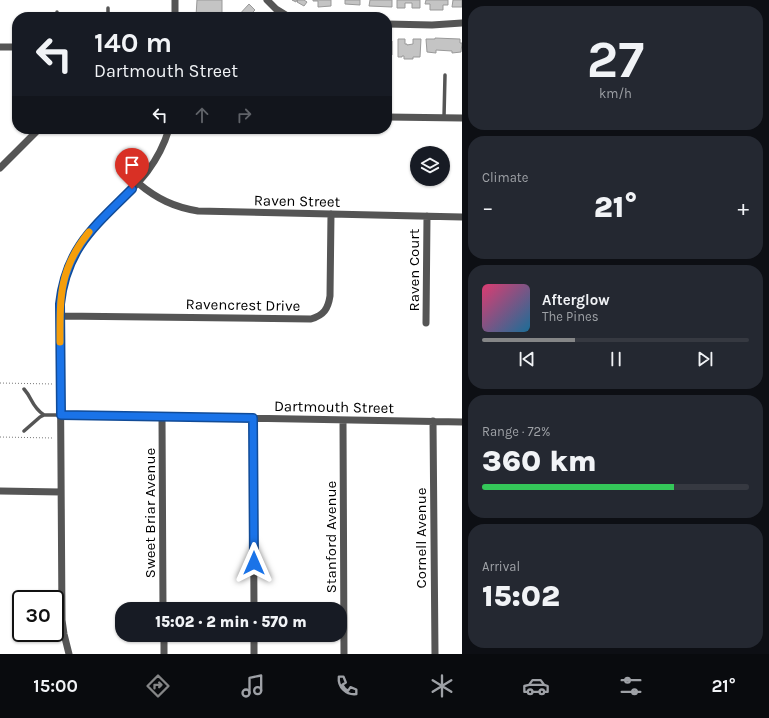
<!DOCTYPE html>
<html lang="en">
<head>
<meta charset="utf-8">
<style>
	body { margin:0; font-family:Karla,sans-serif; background:#242831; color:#f1f3f6; height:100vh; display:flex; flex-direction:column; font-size:15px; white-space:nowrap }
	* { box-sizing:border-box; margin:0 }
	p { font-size:13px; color:#9ea1a6 }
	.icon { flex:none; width:22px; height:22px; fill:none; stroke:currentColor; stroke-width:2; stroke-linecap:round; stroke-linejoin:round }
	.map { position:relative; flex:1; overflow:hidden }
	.details { display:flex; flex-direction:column; gap:6px; padding:6px; background:#0d0f14; width:307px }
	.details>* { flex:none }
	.top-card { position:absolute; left:12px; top:12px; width:380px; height:122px; border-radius:16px; box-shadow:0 1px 3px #0004; background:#171b24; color:#f1f3f6; overflow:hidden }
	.tools { position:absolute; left:410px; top:146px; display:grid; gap:8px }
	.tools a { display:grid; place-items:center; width:40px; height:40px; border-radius:50%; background:#171b24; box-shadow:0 1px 3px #0004; font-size:20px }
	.speed { position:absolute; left:12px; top:590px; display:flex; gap:8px; font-size:20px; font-weight:700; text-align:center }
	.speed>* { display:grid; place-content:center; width:52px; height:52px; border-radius:50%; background:#171b24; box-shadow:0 1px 3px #0004; line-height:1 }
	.speed .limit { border:2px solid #111; border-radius:6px; background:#fff; color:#111 }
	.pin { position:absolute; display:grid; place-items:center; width:34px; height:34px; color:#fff; margin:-41px -17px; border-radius:50% 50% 50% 0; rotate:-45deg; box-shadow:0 0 4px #0007 }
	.pin .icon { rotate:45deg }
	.me { position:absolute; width:44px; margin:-22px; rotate:0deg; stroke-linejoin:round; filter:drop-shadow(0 0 3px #0008) }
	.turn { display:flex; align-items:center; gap:14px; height:84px; padding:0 16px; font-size:18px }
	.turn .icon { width:52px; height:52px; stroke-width:2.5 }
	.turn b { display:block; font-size:28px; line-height:34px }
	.lanes { display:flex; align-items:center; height:38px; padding:0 16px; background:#0003; justify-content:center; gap:20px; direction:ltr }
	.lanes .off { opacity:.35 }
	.big { font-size:30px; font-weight:800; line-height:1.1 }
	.details .tile { flex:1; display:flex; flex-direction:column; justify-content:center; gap:6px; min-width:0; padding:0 14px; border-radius:16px; background:#242831 }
	.details .dial { align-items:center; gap:0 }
	.dial b { font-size:52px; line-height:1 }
	.song { display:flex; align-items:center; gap:12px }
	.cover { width:48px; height:48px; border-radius:6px; background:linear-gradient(135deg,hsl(340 70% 55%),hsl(200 70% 35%)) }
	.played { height:4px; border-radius:2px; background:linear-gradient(90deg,#858687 35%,#363941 35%) }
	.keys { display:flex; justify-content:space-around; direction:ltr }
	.heat { display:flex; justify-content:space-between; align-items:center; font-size:22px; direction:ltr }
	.charge { height:6px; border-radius:3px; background:linear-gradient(90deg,#34c759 72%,#363941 0) }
	.trip { position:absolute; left:115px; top:602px; width:232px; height:40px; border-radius:16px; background:#171b24; box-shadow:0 1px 3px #0004; font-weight:800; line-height:40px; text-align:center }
	.dock { display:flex; height:64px; justify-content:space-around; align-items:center; background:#090b0e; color:#9ea1a6 }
	.dock .icon { width:28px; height:28px }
	.dock .current { color:#858687 }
	.dock b { font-size:18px; color:#f1f3f6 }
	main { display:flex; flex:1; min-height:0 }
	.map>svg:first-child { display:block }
	.building { fill:#c4c4c4; stroke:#999 }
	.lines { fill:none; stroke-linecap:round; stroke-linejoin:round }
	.path { stroke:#777; stroke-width:1; stroke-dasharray:1 2; stroke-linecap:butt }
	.service { stroke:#555; stroke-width:3.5 }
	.minor { stroke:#555; stroke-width:7 }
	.route-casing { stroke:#114b97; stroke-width:10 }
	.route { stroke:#1a73e8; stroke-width:7 }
	.slow { stroke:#f59e0b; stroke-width:7 }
	.labels { text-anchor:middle; stroke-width:4; stroke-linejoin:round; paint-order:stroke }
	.street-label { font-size:15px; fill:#000; stroke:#fff }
</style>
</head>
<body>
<main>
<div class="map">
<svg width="462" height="654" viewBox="0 0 462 654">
	<rect width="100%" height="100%" fill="#fff"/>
	<!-- building -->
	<path class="building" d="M197 0H222V17H205V14H201V16H196Z
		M292 0H304L307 2 304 6 297 2 298 1 297 0 296 2Z
		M313 0H331V6L318 7V1H313Z
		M345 0H360V5L345 4Z
		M370 0H392V7L369 6Z
		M397 0H420V8H412V3H405V8H397Z
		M426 0H448V5H443V10H430V4H425Z
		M453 0H462V7H452Z
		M249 4 255 10 252 13 257 17H237Z
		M387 38V40H390V41H392V55H387Z
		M435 38 460 39V43H462L461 52 452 53V51L436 50V53L427 52 426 39H435Z
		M398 39H405V44H407V45L413 44V39H421L420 57H413V59H404V56H402V57H398Z"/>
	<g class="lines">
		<!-- path -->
		<path class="path" d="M0 383 53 384
			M0 437 53 438"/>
		<!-- service -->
		<path class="service" d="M57 17V12
			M108 17V8
			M444 117 445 75
			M44 415H61
			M24 431 40 417 44 415C31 406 33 399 24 389"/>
		<!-- minor -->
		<path class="minor" d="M267 0 276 9 289 17
			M175 17V0
			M387 24 432 25 462 23
			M0 47H17
			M387 117 462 118
			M0 168 39 129
			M138 183C157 199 174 207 198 211L462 217
			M60 316 311 319C324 315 328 309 330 296L331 214
			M426 323 427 216
			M61 415 462 422
			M162 417 163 609
			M253 418 254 609
			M343 420 344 654
			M433 421 435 654
			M0 491 61 492
			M164 635V654
			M254 635V654
			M69 654 64 634 62 620 60 316C60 288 67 263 82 241 89 231 99 223 107 214 135 186 157 168 169 129"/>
	</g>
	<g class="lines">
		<!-- route casing -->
		<g class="route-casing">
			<path id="route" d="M132 189C95 226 66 248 60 304L61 415 253 418 254 563"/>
		</g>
		<!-- route -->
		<use href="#route" class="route"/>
		<!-- slow -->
		<path class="slow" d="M60 342C60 297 59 269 89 232"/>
	</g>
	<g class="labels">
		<!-- street labels -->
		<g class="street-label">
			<text transform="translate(297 201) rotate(1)" y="5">Raven Street</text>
			<text transform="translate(414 270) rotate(-90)" y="5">Raven Court</text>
			<text transform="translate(243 305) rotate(1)" y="5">Ravencrest Drive</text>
			<text transform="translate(334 407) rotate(1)" y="5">Dartmouth Street</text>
			<text transform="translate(150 513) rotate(-90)" y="5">Sweet Briar Avenue</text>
			<text transform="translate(331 537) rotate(-90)" y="5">Stanford Avenue</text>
			<text transform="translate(421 538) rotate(-90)" y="5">Cornell Avenue</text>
		</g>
	</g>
</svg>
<div class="tools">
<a><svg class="icon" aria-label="layers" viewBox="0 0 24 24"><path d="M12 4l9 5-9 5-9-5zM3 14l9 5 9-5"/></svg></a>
</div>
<div class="speed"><div class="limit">30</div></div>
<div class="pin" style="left:132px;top:189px;background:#d93025"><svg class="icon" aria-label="arrive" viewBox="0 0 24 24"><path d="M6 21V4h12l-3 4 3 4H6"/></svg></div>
<svg class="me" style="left:254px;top:563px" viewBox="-20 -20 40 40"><path d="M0-17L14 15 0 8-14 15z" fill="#1a73e8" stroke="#fff" stroke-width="4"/></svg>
<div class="trip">15:02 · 2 min · 570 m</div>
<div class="top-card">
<div class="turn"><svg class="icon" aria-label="left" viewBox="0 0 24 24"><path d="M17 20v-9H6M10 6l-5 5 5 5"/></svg><div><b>140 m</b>Dartmouth Street</div></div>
<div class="lanes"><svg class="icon" aria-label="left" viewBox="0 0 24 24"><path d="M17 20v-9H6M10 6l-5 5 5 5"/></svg><svg class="icon off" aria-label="ahead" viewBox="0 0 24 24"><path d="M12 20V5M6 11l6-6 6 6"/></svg><svg class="icon off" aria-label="right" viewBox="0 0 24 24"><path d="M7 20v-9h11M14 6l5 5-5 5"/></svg></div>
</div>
</div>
<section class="details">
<div class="tile dial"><b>27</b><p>km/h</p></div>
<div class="tile"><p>Climate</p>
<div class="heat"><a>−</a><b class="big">21°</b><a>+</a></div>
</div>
<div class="tile">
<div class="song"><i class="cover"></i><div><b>Afterglow</b><p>The Pines</p></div></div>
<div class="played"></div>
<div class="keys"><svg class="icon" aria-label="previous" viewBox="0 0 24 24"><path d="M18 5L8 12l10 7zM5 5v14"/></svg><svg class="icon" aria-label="pause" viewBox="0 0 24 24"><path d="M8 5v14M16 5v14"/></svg><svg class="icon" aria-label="next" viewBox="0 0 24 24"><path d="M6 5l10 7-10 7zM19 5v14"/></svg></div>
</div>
<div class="tile"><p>Range · 72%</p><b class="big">360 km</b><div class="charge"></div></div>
<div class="tile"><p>Arrival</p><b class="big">15:02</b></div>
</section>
</main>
<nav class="dock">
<b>15:00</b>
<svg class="icon current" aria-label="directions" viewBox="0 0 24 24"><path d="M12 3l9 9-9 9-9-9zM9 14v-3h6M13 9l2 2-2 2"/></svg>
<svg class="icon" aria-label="music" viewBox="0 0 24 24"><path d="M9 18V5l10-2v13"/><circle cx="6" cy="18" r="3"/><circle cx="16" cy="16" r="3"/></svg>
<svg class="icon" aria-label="phone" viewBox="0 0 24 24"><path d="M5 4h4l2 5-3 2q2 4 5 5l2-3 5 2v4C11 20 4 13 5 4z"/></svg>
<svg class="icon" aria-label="climate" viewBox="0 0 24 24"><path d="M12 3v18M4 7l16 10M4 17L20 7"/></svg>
<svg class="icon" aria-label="car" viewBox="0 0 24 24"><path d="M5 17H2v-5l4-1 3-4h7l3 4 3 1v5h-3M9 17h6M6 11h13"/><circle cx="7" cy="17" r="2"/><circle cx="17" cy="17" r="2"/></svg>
<svg class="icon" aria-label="filters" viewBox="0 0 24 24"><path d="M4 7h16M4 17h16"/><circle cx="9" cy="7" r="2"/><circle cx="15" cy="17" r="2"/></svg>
<b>21°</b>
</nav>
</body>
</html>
